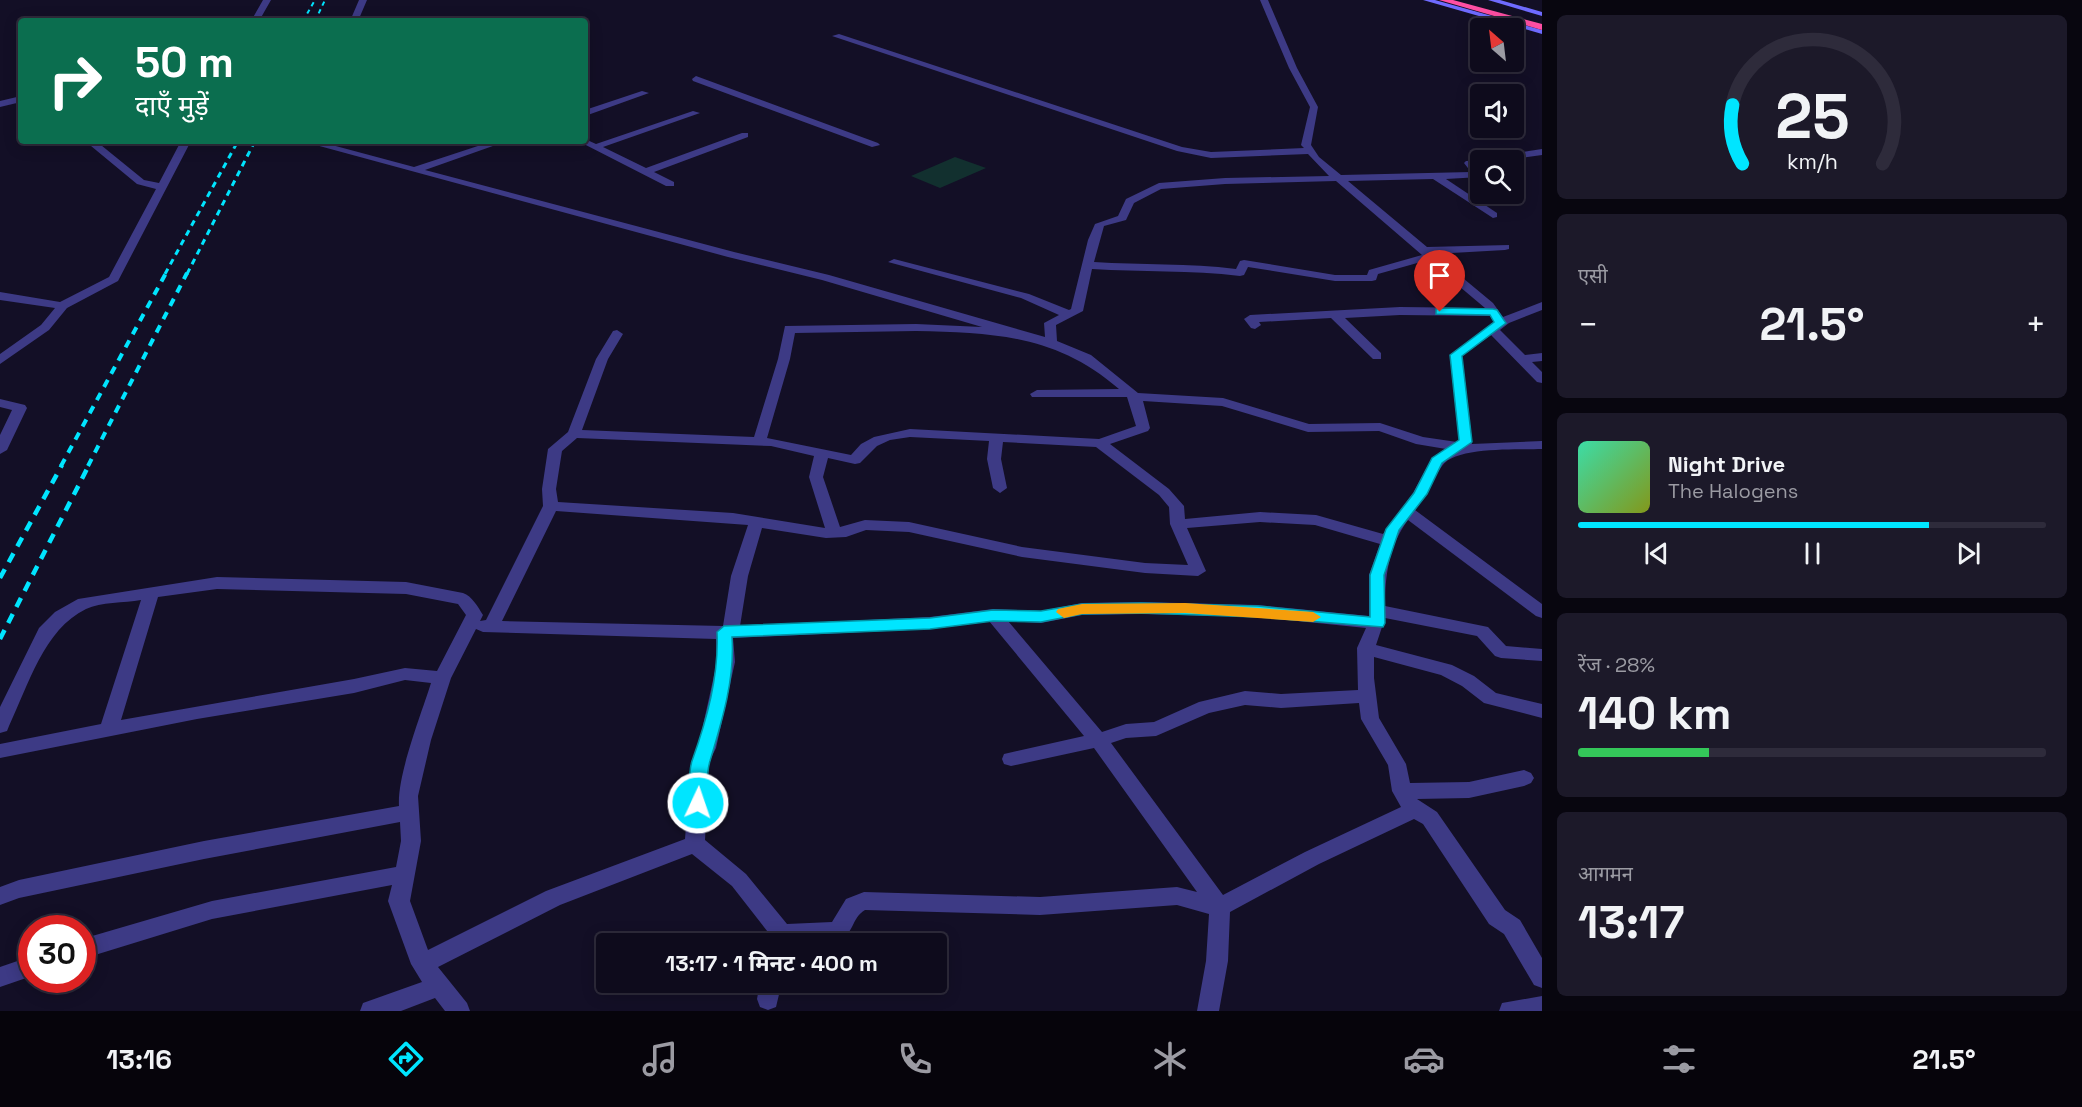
<!DOCTYPE html>
<html lang="hi">
<head>
<meta charset="utf-8">
<style>
	body { margin:0; font-family:"Space Grotesk","Noto Sans Devanagari",sans-serif; background:#1c1929; color:#f1f3f6; height:100vh; display:flex; flex-direction:column; font-size:22px; white-space:nowrap }
	* { box-sizing:border-box; margin:0 }
	p { font-size:20px; color:#9b9ba3 }
	.icon { flex:none; width:33px; height:33px; fill:none; stroke:currentColor; stroke-width:2; stroke-linecap:round; stroke-linejoin:round }
	.map { position:relative; flex:1; overflow:hidden }
	.drawer { display:flex; flex-direction:column; gap:15px; padding:15px; background:#08060f; width:540px }
	.drawer>* { flex:none }
	.top-card { position:absolute; left:18px; top:18px; width:570px; height:126px; border-radius:6px; box-shadow:0 3px 15px #0003,0 0 0 2px #2e2b3b; background:#0b6e4f; color:#fff; overflow:hidden }
	.needle { width:39px; rotate:332deg }
	.fabs { position:absolute; left:1470px; top:18px; display:grid; gap:12px }
	.fabs a { display:grid; place-items:center; width:54px; height:54px; border-radius:6px; background:#0e0b1c; box-shadow:0 3px 15px #0003,0 0 0 2px #2e2b3b; font-size:30px }
	.speed { position:absolute; left:18px; top:915px; display:flex; gap:12px; font-size:30px; font-weight:700; text-align:center }
	.speed>* { display:grid; place-content:center; width:78px; height:78px; border-radius:50%; background:#0e0b1c; box-shadow:0 3px 15px #0003,0 0 0 2px #2e2b3b; line-height:1 }
	.speed .limit { border:9px solid #d22; background:#fff; color:#111 }
	.pin { position:absolute; display:grid; place-items:center; width:51px; height:51px; color:#fff; margin:-62px -26px; border-radius:50% 50% 50% 0; rotate:-45deg; box-shadow:0 0 6px #0007 }
	.pin .icon { rotate:45deg }
	.me { position:absolute; width:66px; margin:-33px; rotate:3deg; stroke-linejoin:round; filter:drop-shadow(0 0 4px #0008) }
	.turn { display:flex; align-items:center; gap:21px; height:126px; padding:0 18px; font-size:27px }
	.turn .icon { width:78px; height:78px; stroke-width:2.5 }
	.turn b { display:block; font-size:42px; line-height:51px }
	.big { font-size:45px; font-weight:700; line-height:1.1 }
	.drawer .tile { flex:1; display:flex; flex-direction:column; justify-content:center; gap:9px; min-width:0; padding:0 21px; border-radius:9px; background:#1c1929 }
	.drawer .dial { align-items:center; gap:0 }
	.dial svg { height:156px; overflow:visible; fill:none; stroke:#2e2b3b; stroke-width:7; stroke-linecap:round; text-anchor:middle }
	.dial text { fill:#f1f3f6; stroke:none }
	.song { display:flex; align-items:center; gap:18px }
	.cover { width:72px; height:72px; border-radius:9px; background:linear-gradient(135deg,hsl(160 70% 55%),hsl(70 70% 35%)) }
	.played { height:6px; border-radius:3px; background:linear-gradient(90deg,#00e5ff 75%,#2e2b3b 75%) }
	.keys { display:flex; justify-content:space-around; direction:ltr }
	.heat { display:flex; justify-content:space-between; align-items:center; font-size:33px; direction:ltr }
	.charge { height:9px; border-radius:4px; background:linear-gradient(90deg,#34c759 28%,#2e2b3b 0) }
	.trip { position:absolute; left:596px; top:933px; width:351px; height:60px; border-radius:6px; background:#0e0b1c; box-shadow:0 3px 15px #0003,0 0 0 2px #2e2b3b; font-weight:700; line-height:60px; text-align:center }
	.dock { display:flex; height:96px; justify-content:space-around; align-items:center; background:#06040b; color:#9b9ba3 }
	.dock .icon { width:42px; height:42px }
	.dock .active { color:#00e5ff }
	.dock b { font-size:27px; color:#f1f3f6 }
	main { display:flex; flex:1; min-height:0 }
	.map>svg:first-child { display:block }
	.green { fill:#12302f }
	.lines { fill:none; stroke-linecap:round; stroke-linejoin:round }
	.street { fill:#3d3a85; fill-rule:evenodd }
	.secondary { fill:#6f6bff; fill-rule:evenodd }
	.highway { fill:#ff4fa3; fill-rule:evenodd }
	.rail-far3 { stroke:#00e5ff; stroke-width:2; stroke-dasharray:4.5 4; stroke-linecap:butt }
	.rail-far2 { stroke:#00e5ff; stroke-width:3; stroke-dasharray:6 5; stroke-linecap:butt }
	.rail-far1 { stroke:#00e5ff; stroke-width:4; stroke-dasharray:8 7; stroke-linecap:butt }
	.rail { stroke:#00e5ff; stroke-width:4.5; stroke-dasharray:10 8; stroke-linecap:butt }
	.route { fill:#00e5ff; stroke:#0095a6; stroke-width:1.5 }
	.slow { fill:#f59e0b }
</style>
</head>
<body>
<main>
<div class="map">
<svg width="1542" height="1011" viewBox="0 0 1542 1011">
	<rect width="100%" height="100%" fill="#130f26"/>
	<!-- green -->
	<path class="green" d="M955 157 986 168 940 188 911 176Z"/>
	<g class="lines">
		<!-- street -->
		<path class="street" d="M263 0H271L259 21H251Z
			M359 0H367L358 21H350Z
			M1260 0H1268L1297 68 1318 107 1311 145 1319 157 1341 175 1471 172 1464 163 1466 161 1483 160H1480V165H1476L1480 172V177L1446 179 1497 213V217L1493 218 1433 179 1348 181 1427 247 1509 245V249L1505 250 1434 254 1493 303 1503 317 1542 302V310L1509 323 1500 330 1525 355 1542 353V361L1532 362 1542 372V383L1537 382 1491 335 1462 356 1472 444 1542 441V449C1518 450 1455 446 1442 466 1432 480 1426 496 1415 510L1542 604V618L1536 616 1408 520C1389 545 1385 576 1385 606L1488 627 1506 646 1542 649V661L1501 658 1495 656 1477 636 1385 618 1376 645 1452 665 1474 676 1496 693 1542 704V718L1484 703 1462 686 1441 675 1374 657V678L1379 718 1406 764 1410 783 1469 782 1524 770 1531 773 1534 778 1531 783 1524 786 1469 798 1417 799 1437 812 1505 910 1520 920 1542 958V988L1534 985 1504 934 1489 924 1423 824 1414 819 1319 864 1230 912 1228 961 1219 1011H1197L1206 961 1209 914 1177 905 1040 915 865 910C852 917 853 936 838 942L769 944 771 936 732 886 692 854 560 905 438 967 467 1003 470 1011H445L435 998 401 1011H360L363 1003 422 982 411 964 388 901 392 885 212 919 82 959V939L212 901 396 867 401 841 400 822 204 859 19 898 0 905V887L19 880 204 841 399 806C397 775 421 715 431 683L405 680 354 693 197 719 0 758V744L101 724 141 600C124 603 101 602 86 609 44 629 28 686 9 726L7 731 0 733V707L39 628 55 612 78 599 217 577 406 582 463 593C472 596 478 607 483 615L480 621 486 620 543 506 542 489 548 449 568 432 596 359 613 331 617 330 623 334 608 359 582 430 754 437 778 359 785 326 916 324 982 327 822 280 728 257 301 141H317L414 167 493 141H507L425 170 734 252 829 275 1045 337 1044 323 1059 315 1021 298 888 262 894 259 1029 294 1069 310 1071 309 1088 240 1095 224 1118 216 1126 199 1159 183 1225 178 1329 176 1308 154 1211 158 1177 151 832 36 839 34 1182 147 1211 152 1304 148 1301 145 1310 107 1289 68ZM1336 181 1422 255 1369 270 1367 275H1335L1244 260 1240 261 1236 269C1189 263 1141 265 1094 262L1104 226 1126 220 1134 203 1161 189 1225 184ZM1428 260 1485 308 1400 307 1250 315 1244 319 1251 328 1255 329 1261 325 1259 322 1331 318 1373 359H1381V353L1345 318 1400 315 1490 316 1494 322 1450 355 1459 440 1457 442 1423 437 1380 423 1309 424 1223 398 1138 393 1091 355 1057 341 1056 325 1083 311 1092 269C1141 272 1191 270 1240 276L1244 275 1248 267 1335 281H1372L1376 280 1378 274ZM916 331C996 333 1056 335 1119 389L1037 390 1030 394 1032 397H1127L1136 426 1099 439 910 429 874 437 861 444 851 455 767 438 790 359 795 333ZM1143 401 1222 406 1308 432 1379 431 1416 444 1446 449 1432 458 1413 493 1383 534 1316 515 1260 512 1185 519 1184 506 1169 489 1110 444 1148 431 1150 428ZM910 437 989 441 987 459 993 488 1000 493 1007 488 1001 459 1003 442 1096 447 1159 495 1169 507 1170 524 1188 565 1145 563 1022 547 909 522 865 520 840 527 823 477 828 458 855 464 860 463 877 446 890 440ZM577 438 771 446 814 456 809 477 825 528 733 513 558 502 556 489 562 451ZM556 511 748 525 731 576 723 626 502 621ZM1260 522 1315 525 1380 544 1369 575V616L1258 605 1141 602 1082 603 1041 611 993 609 930 617 740 626 748 576 762 528 826 538 846 537 866 530 909 532 1022 557 1145 573 1198 576 1206 571 1187 528ZM217 589 406 594 458 604 466 615 437 671 405 668 354 679 121 720 158 597ZM1141 614 1258 617 1366 628 1357 648 1358 690 1281 694 1245 691 1199 702 1154 722 1126 724 1102 732 1008 621 1041 623 1082 615ZM989 621 1084 736 1004 754 1002 759 1004 764 1011 766 1094 748 1197 892 1177 887 1040 897 864 892 846 899 832 922 787 924 746 874 705 840 709 762 716 748 735 662 733 638 930 629ZM476 629 483 632 716 639 717 662 698 748 691 762 685 839 546 891 428 950 410 901 421 841 418 796 431 740 451 678ZM1359 703 1361 719 1388 765 1392 791 1401 807 1305 852 1223 895 1111 743 1126 738 1156 736 1209 713 1245 705 1281 708Z
			M696 76 878 143 880 145 872 147 693 81 692 79Z
			M642 91 649 93 585 116V110Z
			M21 96V102L0 107V101Z
			M693 111 700 113 603 147 646 168 742 133H748V137L654 172 674 182V186H666L578 141H585V139L596 144Z
			M85 141H96L144 180 159 183 181 141H191L118 281 67 308 49 330 0 364V354L41 325 55 308 0 300V292L60 302 109 277 156 189 137 184Z
			M1542 149V155L1506 160H1486L1491 157Z
			M0 399 25 405 27 408 7 450 0 454V435L12 410 0 407Z
			M32 956V976L0 987V967Z
			M760 982H782L776 1007 768 1010 760 1007 757 999Z
			M1542 996V1011H1499L1502 1003Z"/>
		<!-- secondary -->
		<path class="secondary" d="M1423 0H1435L1542 30V34Z
			M1488 0H1500L1542 12V16Z"/>
		<!-- highway -->
		<path class="highway" d="M1439 0H1453L1542 24V30Z"/>
		<!-- rail-far3 -->
		<path class="rail-far3" d="M303 21 315 0
			M315 21 325 0"/>
		<!-- rail-far2 -->
		<path class="rail-far2" d="M165 274 238 141
			M187 274 255 141"/>
		<!-- rail-far1 -->
		<path class="rail-far1" d="M61 466 166 273
			M88 466 187 273"/>
		<!-- rail -->
		<path class="rail" d="M0 578 62 465
			M0 639 89 465"/>
	</g>
	<!-- route -->
	<path class="route" d="M1440 308 1493 309 1497 310 1506 323 1462 356 1472 442 1442 463 1427 494 1399 530 1384 575 1385 623 1383 627 1258 617 1141 613 1082 614 1041 622 993 621 930 629 732 637C735 679 722 721 710 761 706 773 707 790 707 803L704 808 698 810 692 808 689 803C690 790 688 773 692 761 707 719 719 676 717 632L724 626 930 618 993 610 1041 611 1082 604 1141 603 1258 606 1370 617V575L1386 529 1414 493 1432 458 1459 440 1450 355 1494 322 1490 315 1436 314V309Z"/>
	<!-- slow -->
	<path class="slow" d="M1185 603 1313 612 1321 617 1313 622 1185 613 1082 614 1064 618 1056 612 1058 609 1082 604Z"/>
</svg>
<div class="fabs">
<a><svg class="needle" viewBox="-14 -14 28 28"><path d="M0-13l5 13h-10z" fill="#e53935"/><path d="M0 13l5-13h-10z" fill="#9b9ba3"/></svg></a>
<a><svg class="icon" aria-label="sound" viewBox="0 0 24 24"><path d="M4 9h4l5-4v14l-5-4H4zM17 9q2 3 0 6"/></svg></a>
<a><svg class="icon" aria-label="search" viewBox="0 0 24 24"><circle cx="10" cy="10" r="6"/><path d="M15 15l6 6"/></svg></a>
</div>
<div class="speed"><div class="limit">30</div></div>
<div class="pin" style="left:1440px;top:312px;background:#d93025"><svg class="icon" aria-label="arrive" viewBox="0 0 24 24"><path d="M6 21V4h12l-3 4 3 4H6"/></svg></div>
<svg class="me" style="left:698px;top:803px" viewBox="-20 -20 40 40"><circle r="17" fill="#00e5ff" stroke="#fff" stroke-width="3"/><path d="M0-11L8 9 0 5-8 9z" fill="#fff"/></svg>
<div class="trip">13:17 · 1 मिनट · 400 m</div>
<div class="top-card">
<div class="turn"><svg class="icon" aria-label="right" viewBox="0 0 24 24"><path d="M7 20v-9h11M14 6l5 5-5 5"/></svg><div><b>50 m</b>दाएँ मुड़ें</div></div>
</div>
</div>
<section class="drawer">
<div class="tile dial"><svg viewBox="0 0 100 80">
<path d="M14 69A42 42 0 1 1 86 69"/>
<path d="M14 69A42 42 0 0 1 9 39" stroke="#00e5ff"/>
<text x="50" y="56" font-size="32" font-weight="700">25</text>
<text x="50" y="72" font-size="11">km/h</text>
</svg></div>
<div class="tile"><p>एसी</p>
<div class="heat"><a>−</a><b class="big">21.5°</b><a>+</a></div>
</div>
<div class="tile">
<div class="song"><i class="cover"></i><div><b>Night Drive</b><p>The Halogens</p></div></div>
<div class="played"></div>
<div class="keys"><svg class="icon" aria-label="previous" viewBox="0 0 24 24"><path d="M18 5L8 12l10 7zM5 5v14"/></svg><svg class="icon" aria-label="pause" viewBox="0 0 24 24"><path d="M8 5v14M16 5v14"/></svg><svg class="icon" aria-label="next" viewBox="0 0 24 24"><path d="M6 5l10 7-10 7zM19 5v14"/></svg></div>
</div>
<div class="tile"><p>रेंज · 28%</p><b class="big">140 km</b><div class="charge"></div></div>
<div class="tile"><p>आगमन</p><b class="big">13:17</b></div>
</section>
</main>
<nav class="dock">
<b>13:16</b>
<svg class="icon active" aria-label="directions" viewBox="0 0 24 24"><path d="M12 3l9 9-9 9-9-9zM9 14v-3h6M13 9l2 2-2 2"/></svg>
<svg class="icon" aria-label="music" viewBox="0 0 24 24"><path d="M9 18V5l10-2v13"/><circle cx="6" cy="18" r="3"/><circle cx="16" cy="16" r="3"/></svg>
<svg class="icon" aria-label="phone" viewBox="0 0 24 24"><path d="M5 4h4l2 5-3 2q2 4 5 5l2-3 5 2v4C11 20 4 13 5 4z"/></svg>
<svg class="icon" aria-label="climate" viewBox="0 0 24 24"><path d="M12 3v18M4 7l16 10M4 17L20 7"/></svg>
<svg class="icon" aria-label="car" viewBox="0 0 24 24"><path d="M5 17H2v-5l4-1 3-4h7l3 4 3 1v5h-3M9 17h6M6 11h13"/><circle cx="7" cy="17" r="2"/><circle cx="17" cy="17" r="2"/></svg>
<svg class="icon" aria-label="filters" viewBox="0 0 24 24"><path d="M4 7h16M4 17h16"/><circle cx="9" cy="7" r="2"/><circle cx="15" cy="17" r="2"/></svg>
<b>21.5°</b>
</nav>
</body>
</html>
